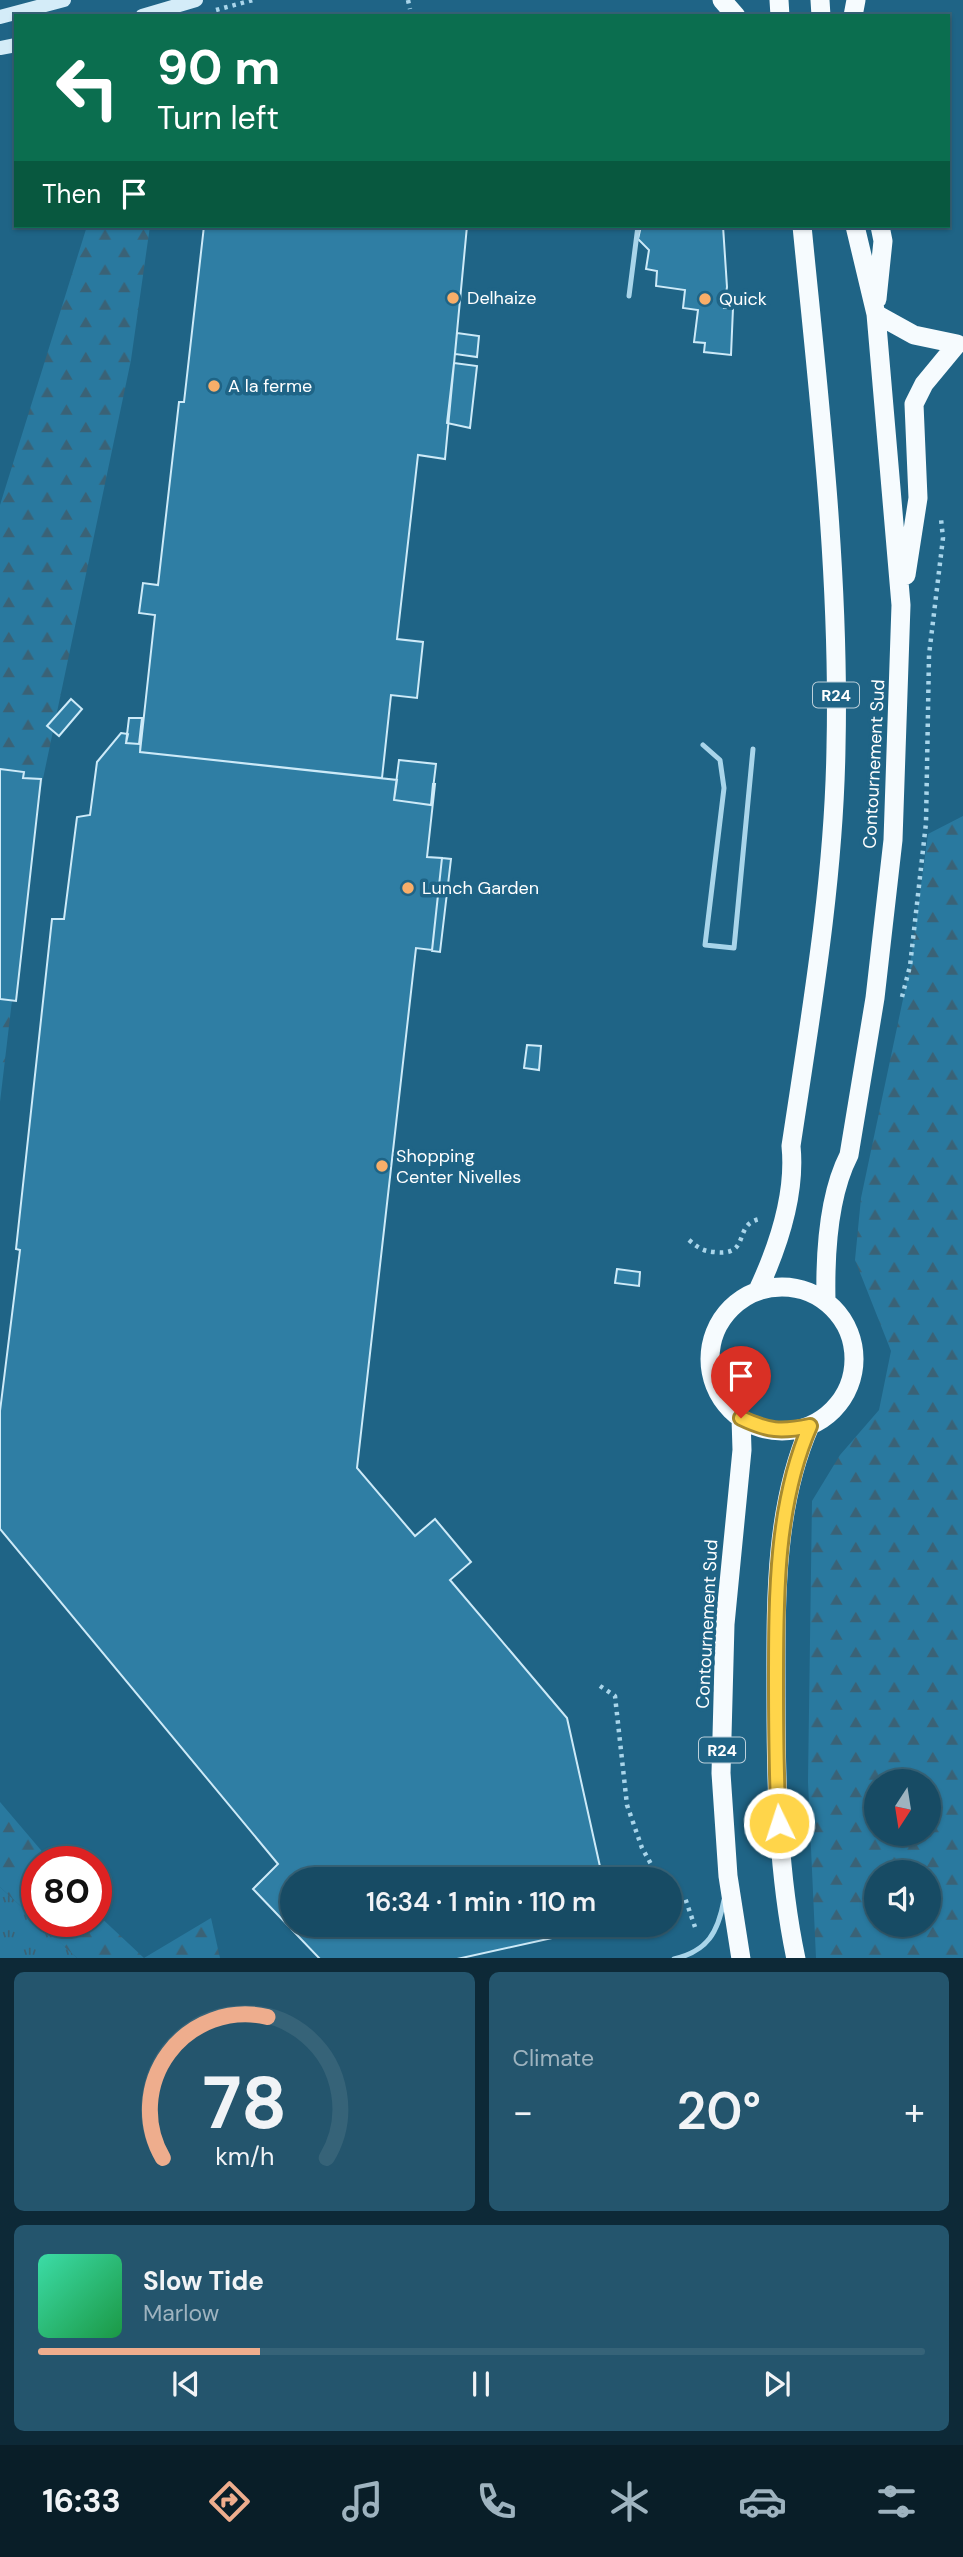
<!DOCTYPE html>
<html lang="en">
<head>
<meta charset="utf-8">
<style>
	body { margin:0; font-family:"DM Sans",sans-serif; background:#24556d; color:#f1f3f6; height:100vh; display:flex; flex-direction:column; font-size:26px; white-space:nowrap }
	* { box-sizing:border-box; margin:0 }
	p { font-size:23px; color:#9eb3bf }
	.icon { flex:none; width:38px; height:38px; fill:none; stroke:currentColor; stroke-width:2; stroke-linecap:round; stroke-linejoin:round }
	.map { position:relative; height:1958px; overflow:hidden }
	.details { display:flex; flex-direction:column; gap:14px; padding:14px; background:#0d2937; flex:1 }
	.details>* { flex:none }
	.top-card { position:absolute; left:14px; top:14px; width:936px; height:214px; border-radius:0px; box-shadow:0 2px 5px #0004,0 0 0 2px #366378; background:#0b6e4f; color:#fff; overflow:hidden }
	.needle { width:46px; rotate:192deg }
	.fabs { position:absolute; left:864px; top:1769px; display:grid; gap:14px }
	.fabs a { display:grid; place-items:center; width:77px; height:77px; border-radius:50%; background:#174b64; box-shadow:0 2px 5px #0004,0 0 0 2px #366378; font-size:35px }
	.speed { position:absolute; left:21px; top:1846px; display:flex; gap:14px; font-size:35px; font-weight:700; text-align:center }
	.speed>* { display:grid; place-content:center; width:91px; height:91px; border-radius:50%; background:#174b64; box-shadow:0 2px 5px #0004,0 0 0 2px #366378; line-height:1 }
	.speed .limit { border:10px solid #d22; background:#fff; color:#111 }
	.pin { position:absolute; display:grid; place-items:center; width:60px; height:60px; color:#fff; margin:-72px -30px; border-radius:50% 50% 50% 0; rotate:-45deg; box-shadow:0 0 7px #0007 }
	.pin .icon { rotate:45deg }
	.me { position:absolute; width:77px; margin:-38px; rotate:356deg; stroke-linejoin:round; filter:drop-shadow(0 0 5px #0008) }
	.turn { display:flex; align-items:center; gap:24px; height:147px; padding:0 28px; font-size:32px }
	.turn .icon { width:91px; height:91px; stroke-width:2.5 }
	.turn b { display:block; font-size:49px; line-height:60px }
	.then { display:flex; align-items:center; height:66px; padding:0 28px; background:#0003; gap:14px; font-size:26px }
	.big { font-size:52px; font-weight:600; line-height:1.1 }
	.details .card { flex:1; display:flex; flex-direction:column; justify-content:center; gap:10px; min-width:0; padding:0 24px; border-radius:10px; background:#24556d }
	.details .dial { align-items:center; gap:0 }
	.dial svg { height:182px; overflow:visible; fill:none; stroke:#366378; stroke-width:7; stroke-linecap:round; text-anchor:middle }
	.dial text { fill:#f1f3f6; stroke:none }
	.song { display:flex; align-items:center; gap:21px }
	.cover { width:84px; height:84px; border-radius:10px; background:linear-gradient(135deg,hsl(160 70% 55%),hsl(140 70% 35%)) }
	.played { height:7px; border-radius:4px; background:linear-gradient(90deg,#eead8d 25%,#366378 25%) }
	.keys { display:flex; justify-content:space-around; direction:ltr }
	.heat { display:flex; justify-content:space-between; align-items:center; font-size:38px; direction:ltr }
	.details .tiles { flex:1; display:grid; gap:14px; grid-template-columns:1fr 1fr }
	.card:last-child { grid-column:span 2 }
	.trip { position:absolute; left:280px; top:1867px; width:402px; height:70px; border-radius:35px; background:#174b64; box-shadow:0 2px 5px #0004,0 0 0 2px #366378; font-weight:600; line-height:70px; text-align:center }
	.tab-bar { display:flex; height:112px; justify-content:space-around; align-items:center; background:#091e28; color:#9eb3bf }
	.tab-bar .icon { width:49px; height:49px }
	.tab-bar .selected { color:#eead8d }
	.tab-bar b { font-size:32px; color:#f1f3f6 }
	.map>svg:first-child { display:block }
	.grass { fill:url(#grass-tufts) }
	.forest { fill:url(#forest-firs); fill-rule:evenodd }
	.building { fill:#2f7ea4; stroke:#cdeaf8; stroke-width:2 }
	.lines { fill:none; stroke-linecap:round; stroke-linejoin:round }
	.path { stroke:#a9d5ea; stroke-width:4.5; stroke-dasharray:3.5 5; stroke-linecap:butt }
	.service { stroke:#a9d5ea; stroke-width:5 }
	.secondary { stroke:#d4ecf8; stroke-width:14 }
	.trunk { stroke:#f6fbfe; stroke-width:19 }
	.route-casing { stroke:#a68a30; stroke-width:18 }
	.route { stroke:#ffd54a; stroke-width:12 }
	.poi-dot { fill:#f8ae69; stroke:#1f6486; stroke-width:2.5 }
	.labels { text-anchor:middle; stroke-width:7; stroke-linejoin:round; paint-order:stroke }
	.shield { fill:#1f6486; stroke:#bcd0db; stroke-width:2 }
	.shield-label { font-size:16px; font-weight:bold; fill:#fff }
	.poi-label { font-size:18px; fill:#fff; stroke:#1f6486; text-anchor:start }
	.street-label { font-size:18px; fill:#fff; stroke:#1f6486 }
</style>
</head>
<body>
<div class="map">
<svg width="963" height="1959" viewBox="0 0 963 1959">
	<defs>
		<pattern id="grass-tufts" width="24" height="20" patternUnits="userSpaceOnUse" patternTransform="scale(1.75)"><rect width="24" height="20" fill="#29799f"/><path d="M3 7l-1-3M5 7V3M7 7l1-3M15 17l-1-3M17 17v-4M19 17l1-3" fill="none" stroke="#3a6276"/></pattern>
		<pattern id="forest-firs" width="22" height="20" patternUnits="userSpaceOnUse" patternTransform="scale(1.75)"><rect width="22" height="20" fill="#29799f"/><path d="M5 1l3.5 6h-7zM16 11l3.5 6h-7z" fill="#3a6276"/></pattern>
	</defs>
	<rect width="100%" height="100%" fill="#1f6486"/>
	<!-- grass -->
	<path class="grass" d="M0 1887 77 1958H0Z"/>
	<!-- forest -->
	<path class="forest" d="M87 226H150L131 360 32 831 0 1102V505Z
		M963 816V1958H816L808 1782 812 1501 840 1455 879 1410 891 1351 855 1260 861 1198 910 966 928 834ZM877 1782H929V1834H877ZM877 1872H929V1925H877Z
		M0 1802 51 1862H37V1921L0 1887Z
		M96 1913 144 1958H77L37 1922H96Z
		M211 1918 220 1958H144Z"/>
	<!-- building -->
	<path class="building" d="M204 226H467L445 459 418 455 397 639 423 642 417 698 391 695 382 778 140 752 155 615 139 613 143 583 158 585 179 402H184Z
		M641 226H723L727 287 724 308H733L731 355 704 352 705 343 694 342 698 310 683 308 685 290 656 286 657 271 646 269 649 250 638 239Z
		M457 333 479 336 477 357 455 354Z
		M454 363 477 366 470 428 447 423Z
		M71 699 82 709 59 736 47 726Z
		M129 718H142L139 744 126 743Z
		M121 733 128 734 126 743 139 744 141 735 140 752 397 780 394 800 431 805 433 784H435L427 857 442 858 432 950 416 948 357 1468 415 1536 435 1519 471 1562 450 1580 567 1718 603 1880H292V1925H611L457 1959H320L253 1889 278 1864 0 1529V1411L20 1250 16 1249 52 919H64L77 817 90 815 97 762Z
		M399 760 436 764 431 805 394 800Z
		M0 769 24 772 23 778 41 779 16 1001 0 999Z
		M442 858 451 859 440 952 432 951Z
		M527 1045 541 1046 539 1070 524 1068Z
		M617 1269 640 1272 639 1286 615 1283Z"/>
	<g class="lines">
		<!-- path -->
		<path class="path" d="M408 0 410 9
			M216 10 253 0
			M902 997 910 966 926 823 929 655 943 538 941 519
			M689 1240C698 1248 703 1251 714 1252 752 1257 732 1224 760 1219
			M600 1686 615 1696 627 1805 642 1848 660 1880
			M670 1896 685 1898 695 1927"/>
		<!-- service -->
		<path class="service" d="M629 296 638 226
			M703 745 720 760 724 788 705 945 734 948 753 749
			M674 1959C708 1951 718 1932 724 1900"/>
		<!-- secondary -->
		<path class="secondary" d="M142 16 196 0
			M0 17 64 0
			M0 48 16 45"/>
		<!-- trunk -->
		<path class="trunk" d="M722 0 736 16
			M779 0 780 16
			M820 0 821 16
			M853 16 856 0
			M877 299 883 241 880 226
			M876 314 914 335 957 344 924 384 914 404 918 498 906 575
			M710 1359a72 72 0 1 1 144 0a72 72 0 1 1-144 0Z
			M758 1290C778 1247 796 1195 791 1146 811 1013 834 881 836 747 840 573 819 399 802 226
			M826 1301C825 1255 828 1196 849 1155L875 998 893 840 901 605 876 314 855 226
			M741 1418 742 1450 725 1624 721 1773 728 1876 741 1959
			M796 1959C778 1874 776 1785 776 1699 776 1608 773 1510 810 1426"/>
	</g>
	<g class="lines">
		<!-- route casing -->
		<g class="route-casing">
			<path id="route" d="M741 1418C768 1431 781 1432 810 1426 776 1504 776 1594 776 1679 776 1727 776 1775 779 1823"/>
		</g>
		<!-- route -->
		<use href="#route" class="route"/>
	</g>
	<!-- markers -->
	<g class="poi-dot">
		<circle cx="453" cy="298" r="7"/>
		<circle cx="705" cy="299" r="7"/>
		<circle cx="214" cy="386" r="7"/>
		<circle cx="408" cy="888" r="7"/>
		<circle cx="382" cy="1166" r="7"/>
	</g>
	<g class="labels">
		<!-- shield labels -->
		<g class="shield">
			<rect x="813" y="682.5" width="46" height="25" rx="5"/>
			<rect x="699" y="1737.5" width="46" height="25" rx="5"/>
		</g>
		<g class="shield-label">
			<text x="836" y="701">R24</text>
			<text x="722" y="1756">R24</text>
		</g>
		<!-- poi labels -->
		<g class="poi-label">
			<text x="467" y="304">Delhaize</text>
			<text x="719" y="305">Quick</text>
			<text x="228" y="392">A la ferme</text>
			<text x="422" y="894">Lunch Garden</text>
			<text x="396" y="1162">Shopping<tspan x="396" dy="21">Center Nivelles</tspan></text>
		</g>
		<!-- street labels -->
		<g class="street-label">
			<text transform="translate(874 764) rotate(-87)" y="6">Contournement Sud</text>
			<text transform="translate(707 1624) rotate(-87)" y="6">Contournement Sud</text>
		</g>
	</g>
</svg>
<div class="fabs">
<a><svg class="needle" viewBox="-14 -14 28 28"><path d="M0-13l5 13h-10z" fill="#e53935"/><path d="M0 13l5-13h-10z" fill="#9eb3bf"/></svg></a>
<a><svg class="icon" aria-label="sound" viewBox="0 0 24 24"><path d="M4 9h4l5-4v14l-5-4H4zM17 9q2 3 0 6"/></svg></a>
</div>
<div class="speed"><div class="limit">80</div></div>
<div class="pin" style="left:741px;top:1418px;background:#d93025"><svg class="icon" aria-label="arrive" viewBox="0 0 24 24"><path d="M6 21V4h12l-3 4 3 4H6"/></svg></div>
<svg class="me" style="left:779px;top:1823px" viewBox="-20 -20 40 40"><circle r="17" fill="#ffd54a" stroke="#fff" stroke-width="3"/><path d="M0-11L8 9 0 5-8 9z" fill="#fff"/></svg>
<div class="trip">16:34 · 1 min · 110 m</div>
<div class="top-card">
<div class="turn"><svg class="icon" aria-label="left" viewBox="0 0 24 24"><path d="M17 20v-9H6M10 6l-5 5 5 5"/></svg><div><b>90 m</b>Turn left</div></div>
<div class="then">Then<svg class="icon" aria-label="arrive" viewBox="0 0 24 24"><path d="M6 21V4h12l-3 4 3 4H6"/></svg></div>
</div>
</div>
<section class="details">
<div class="tiles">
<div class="card dial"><svg viewBox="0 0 100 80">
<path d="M14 69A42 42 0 1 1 86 69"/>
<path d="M14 69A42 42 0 0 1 60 7" stroke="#eead8d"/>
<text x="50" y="56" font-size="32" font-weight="700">78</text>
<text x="50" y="72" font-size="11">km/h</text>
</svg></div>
<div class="card"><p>Climate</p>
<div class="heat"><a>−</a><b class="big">20°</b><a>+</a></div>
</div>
<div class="card">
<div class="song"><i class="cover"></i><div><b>Slow Tide</b><p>Marlow</p></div></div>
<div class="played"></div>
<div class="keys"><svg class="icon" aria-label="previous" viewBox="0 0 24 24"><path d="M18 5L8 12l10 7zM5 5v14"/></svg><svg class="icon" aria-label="pause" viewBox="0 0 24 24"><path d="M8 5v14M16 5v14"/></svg><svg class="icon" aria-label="next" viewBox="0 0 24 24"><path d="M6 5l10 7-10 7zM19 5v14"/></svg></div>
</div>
</div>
</section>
<nav class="tab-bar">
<b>16:33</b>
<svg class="icon selected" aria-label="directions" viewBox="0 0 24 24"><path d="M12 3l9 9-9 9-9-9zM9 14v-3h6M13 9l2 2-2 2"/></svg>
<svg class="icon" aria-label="music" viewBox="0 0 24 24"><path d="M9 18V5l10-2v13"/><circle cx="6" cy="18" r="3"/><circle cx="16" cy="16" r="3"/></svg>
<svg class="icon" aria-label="phone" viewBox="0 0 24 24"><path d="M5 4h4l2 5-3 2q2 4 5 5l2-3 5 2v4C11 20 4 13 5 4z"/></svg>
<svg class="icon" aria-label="climate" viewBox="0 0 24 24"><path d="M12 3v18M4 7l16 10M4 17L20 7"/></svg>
<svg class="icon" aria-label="car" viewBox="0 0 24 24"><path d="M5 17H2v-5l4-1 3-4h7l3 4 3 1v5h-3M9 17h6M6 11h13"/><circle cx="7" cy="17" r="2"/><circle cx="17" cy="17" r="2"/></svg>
<svg class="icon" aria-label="filters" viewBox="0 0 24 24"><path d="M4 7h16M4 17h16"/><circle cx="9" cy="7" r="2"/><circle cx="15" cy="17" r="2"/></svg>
</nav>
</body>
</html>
